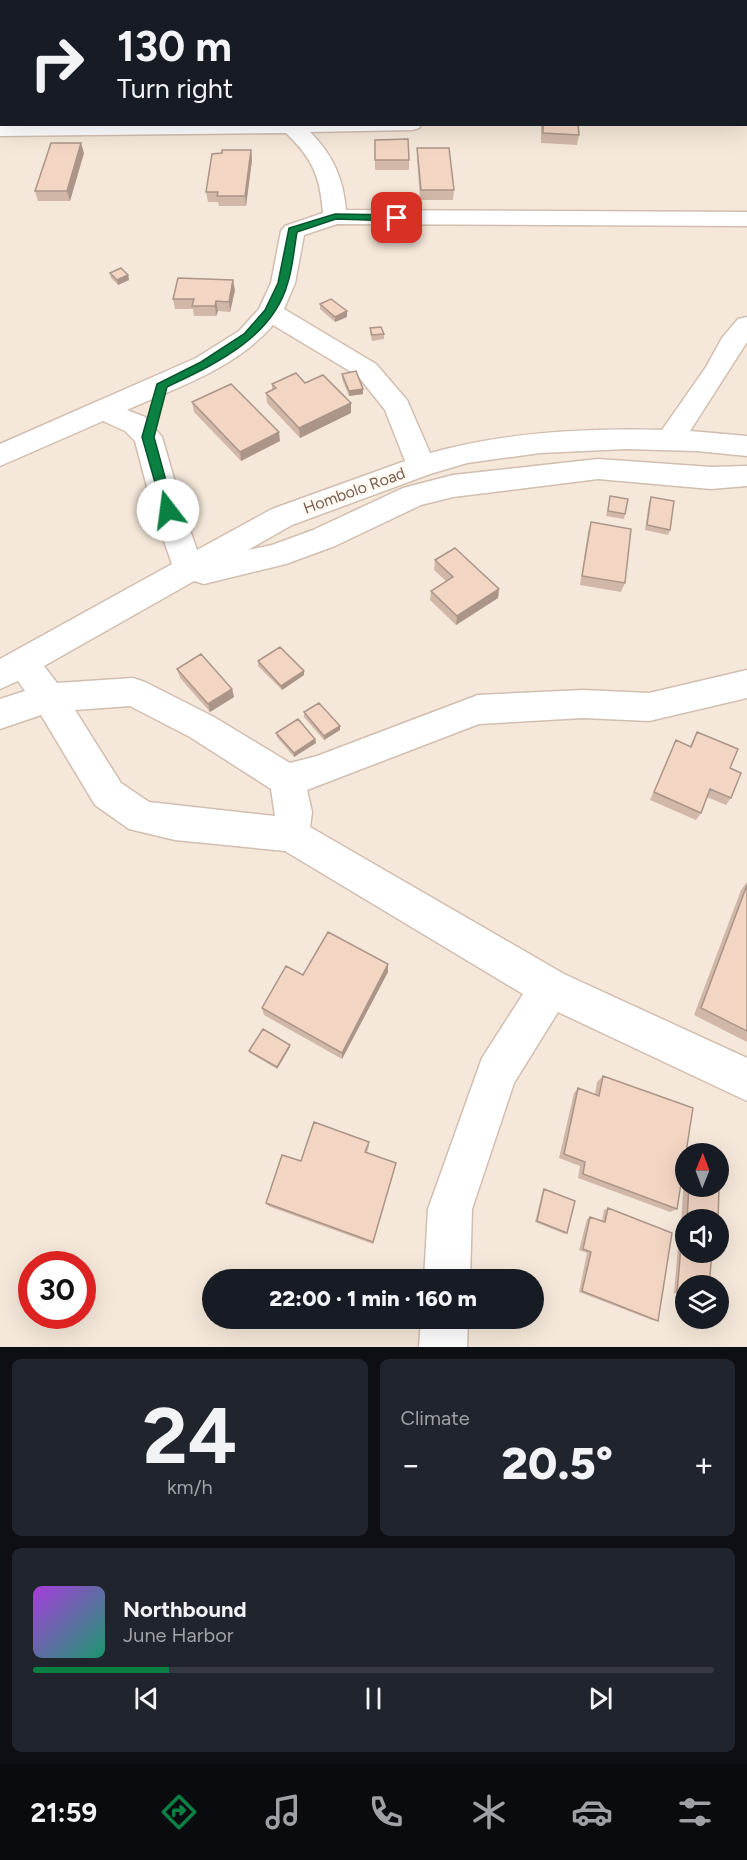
<!DOCTYPE html>
<html lang="en">
<head>
<meta charset="utf-8">
<style>
	body { margin:0; font-family:Figtree,sans-serif; background:#20242c; color:#f1f3f6; height:100vh; display:flex; flex-direction:column; font-size:22px; white-space:nowrap }
	* { box-sizing:border-box; margin:0 }
	p { font-size:20px; color:#9ea1a6 }
	.icon { flex:none; width:33px; height:33px; fill:none; stroke:currentColor; stroke-width:2; stroke-linecap:round; stroke-linejoin:round }
	.map { position:relative; height:1347px; overflow:hidden }
	.details { display:flex; flex-direction:column; gap:12px; padding:12px; background:#0d0f14; flex:1 }
	.details>* { flex:none }
	.top-card { position:absolute; left:0px; top:0px; width:747px; height:126px; box-shadow:0 6px 24px #0002; background:#171b24; color:#f1f3f6; overflow:hidden }
	.needle { width:39px; rotate:1deg }
	.tools { position:absolute; left:675px; top:1143px; display:grid; gap:12px }
	.tools a { display:grid; place-items:center; width:54px; height:54px; border-radius:50%; background:#171b24; box-shadow:0 6px 24px #0002; font-size:30px }
	.speed { position:absolute; left:18px; top:1251px; display:flex; gap:12px; font-size:30px; font-weight:700; text-align:center }
	.speed>* { display:grid; place-content:center; width:78px; height:78px; border-radius:50%; background:#171b24; box-shadow:0 6px 24px #0002; line-height:1 }
	.speed .limit { border:9px solid #d22; background:#fff; color:#111 }
	.pin { position:absolute; display:grid; place-items:center; width:51px; height:51px; color:#fff; margin:-26px; border-radius:12px; box-shadow:0 3px 9px #0006 }
	.me { position:absolute; width:66px; margin:-33px; rotate:345deg; stroke-linejoin:round; filter:drop-shadow(0 0 4px #0008) }
	.turn { display:flex; align-items:center; gap:21px; height:126px; padding:0 18px; font-size:27px }
	.turn .icon { width:78px; height:78px; stroke-width:2.5 }
	.turn b { display:block; font-size:42px; line-height:51px }
	.big { font-size:45px; font-weight:800; line-height:1.1 }
	.details .tile { flex:1; display:flex; flex-direction:column; justify-content:center; gap:9px; min-width:0; padding:0 21px; border-radius:9px; background:#20242c }
	.details .dial { align-items:center; gap:0 }
	.dial b { font-size:78px; line-height:1 }
	.song { display:flex; align-items:center; gap:18px }
	.cover { width:72px; height:72px; border-radius:9px; background:linear-gradient(135deg,hsl(280 70% 55%),hsl(160 70% 35%)) }
	.played { height:6px; border-radius:3px; background:linear-gradient(90deg,#0b8043 20%,#363941 20%) }
	.keys { display:flex; justify-content:space-around; direction:ltr }
	.heat { display:flex; justify-content:space-between; align-items:center; font-size:33px; direction:ltr }
	.details .tiles { flex:1; display:grid; gap:12px; grid-template-columns:1fr 1fr }
	.tile:last-child { grid-column:span 2 }
	.trip { position:absolute; left:202px; top:1269px; width:342px; height:60px; border-radius:30px; background:#171b24; box-shadow:0 6px 24px #0002; font-weight:800; line-height:60px; text-align:center }
	.tab-bar { display:flex; height:96px; justify-content:space-around; align-items:center; background:#090b0e; color:#9ea1a6 }
	.tab-bar .icon { width:42px; height:42px }
	.tab-bar .selected { color:#0b8043 }
	.tab-bar b { font-size:27px; color:#f1f3f6 }
	.map>svg:first-child { display:block }
	.residential { fill:#f5e8da; fill-rule:evenodd }
	.lines { fill:none; stroke-linecap:round; stroke-linejoin:round }
	.minor-casing { stroke:#d1beb0; stroke-width:3 }
	.minor { fill:#fff; fill-rule:evenodd }
	.wall { fill:#d1b7a8 }
	.shaded-wall { fill:#aa9588 }
	.building { fill:#f3d5c3; stroke:#aa9588; stroke-width:1.5 }
	.route { fill:#0b8043; stroke:#07532c; stroke-width:1.5 }
	.labels { text-anchor:middle; stroke-width:6; stroke-linejoin:round; paint-order:stroke }
	.street-label { font-size:16px; fill:#7a5c4d; stroke:#fffaf3 }
</style>
</head>
<body>
<div class="map">
<svg width="747" height="1347" viewBox="0 0 747 1347">
	<rect width="100%" height="100%" fill="#fdf6ec"/>
	<!-- residential -->
	<path class="residential" d="M0 0H747V1347H0ZM2 2H746V124H2ZM686 1154H718V1186H686ZM686 1220H718V1252H686ZM32 1264H82V1316H32ZM213 1280H534V1318H213ZM686 1286H718V1318H686Z"/>
	<g class="lines">
		<!-- minor casing -->
		<g class="minor-casing">
			<path id="minor" d="M435 0H462L463 2H436Z
				M697 0H716L696 2Z
				M746 109H747V122H746Z
				M0 124H422L419 128 412 130 310 132C333 155 343 178 346 210L747 212V226L337 224 304 235 295 283 284 309 376 364 407 400 430 453C505 432 584 428 662 430L706 367 722 338 738 319 747 317V342L690 431 747 436V456L697 451 626 449 540 453 467 463 430 474 292 525 248 550 272 545 313 530 403 488 453 475 598 459 711 467 747 466V486L711 489 598 479 453 497 421 505 335 546 286 564 204 584 194 581 44 666 57 683 133 678 145 682 214 717 290 763 317 756 478 695 583 690 649 693 747 670V698L649 721 583 718 479 724 307 790 312 812 310 827 564 974 747 1058V1101L558 1012 514 1083 472 1209 470 1280H424L428 1209 482 1058 523 994 285 851 175 840 129 829 95 805 41 715 0 729V699L25 691 18 681 0 689V659L172 564 153 510 135 441 125 431 103 421 0 466V444L196 358 239 331 259 309 271 283 281 231 285 226 323 213C320 176 313 159 286 133L0 136ZM273 325 358 376 385 410 405 461 272 509 197 550 183 510 162 437 145 417 127 410C178 387 236 368 273 325ZM130 706 190 737 271 789 275 816 149 802 121 783 75 710Z
				M421 1318H468L467 1347H419Z"/>
		</g>
		<!-- minor -->
		<use href="#minor" class="minor"/>
	</g>
	<!-- wall -->
	<path class="wall" d="M514 0H573V2H514Z
		M0 11H2V55H0Z
		M541 124H578L579 135 577 145 541 143Z
		M375 140 409 160V170H375Z
		M417 148 454 190 453 200H420L417 158Z
		M251 150 252 160 246 206H219L218 202H208L206 192 222 153Z
		M84 153 70 201H38L35 191Z
		M110 273 128 275 129 280 118 285 111 278Z
		M235 290 230 312 218 311 216 316H194L193 309H175L173 299Z
		M320 304 347 311V317L335 322 320 309Z
		M370 328 384 334V339L372 341 370 333Z
		M342 374 363 394 349 396 342 379Z
		M305 383 351 413 300 438 267 403 266 393 272 390V384Z
		M192 402 280 441 241 461 194 412Z
		M610 496 625 514 624 519 606 516Z
		M651 497 670 530 668 535 645 530 649 502Z
		M591 522 625 583 621 592 580 585 588 532Z
		M435 560 499 589 498 598 456 625 430 600 431 591 446 581 434 570Z
		M258 661 304 671V675L282 690 258 666Z
		M177 669 232 689 234 697 210 712 180 678Z
		M304 712 340 726V730L324 740 304 717Z
		M697 732 730 768 731 798 726 805 707 797 701 813 696 820 650 800 676 740 690 746Z
		M276 733 315 739 316 743 294 757 277 737Z
		M747 882V1042L694 1015 741 890Z
		M388 972 342 1059 264 1015 262 1008 303 975Z
		M290 1047 277 1069 250 1053 249 1051Z
		M603 1076 686 1152 691 1149 708 1154H686V1186H718V1220H686V1228L681 1226 685 1158 677 1209 670 1212 578 1178 580 1166 559 1158 574 1093 578 1088 595 1094 597 1082Z
		M369 1142V1146L367 1153 395 1167 373 1244 268 1206 266 1203 301 1161Z
		M544 1189 567 1233 565 1234 535 1222 543 1190Z
		M608 1208 658 1321 652 1320 579 1292 587 1253 579 1250 587 1219 590 1217 602 1221 604 1210Z
		M682 1235 686 1286V1297L674 1293 679 1236Z"/>
	<!-- shaded-wall -->
	<path class="shaded-wall" d="M81 143 84 153 70 201 67 191Z
		M251 150 252 160 246 206 245 196Z
		M128 275 129 280 118 285 117 280Z
		M233 280 235 290 230 312 229 302Z
		M216 301 218 311 216 316 215 306Z
		M347 311V317L335 322V317Z
		M363 389V394L349 396V391Z
		M351 403V413L300 438 299 428Z
		M279 432 280 441 241 461 240 452Z
		M499 589 498 598 456 625 457 616Z
		M304 671V675L282 690 281 686Z
		M232 689 234 697 210 712 208 704Z
		M340 726V730L324 740V736Z
		M315 739 316 743 294 757V753Z
		M388 964V972L342 1059V1053Z
		M290 1045V1047L277 1069V1067Z"/>
	<!-- building -->
	<path class="building" d="M529 0H568L569 1 529 2Z
		M0 11H2V45H0Z
		M746 84H747V101H746Z
		M543 124H578L579 135 543 133Z
		M408 139 409 160H375V140Z
		M51 143H81L67 191H35Z
		M417 148H449L454 190H421Z
		M222 150H251L245 196H217L218 192H206L212 154 222 153Z
		M121 268 128 275 117 280 110 273Z
		M178 278 233 280 229 302 216 301 215 306H192L194 299H173Z
		M331 299 347 311 335 317 320 304Z
		M381 327 384 334 372 335 370 328Z
		M356 371 363 389 349 391 342 374Z
		M296 373 305 383 323 375 351 403 299 428 266 393 276 388 272 384Z
		M231 384 279 432 240 452 192 402Z
		M610 496 628 499 625 514 608 511Z
		M651 497 674 501 670 530 647 525Z
		M591 522 631 529 625 583 582 576Z
		M455 548 499 589 457 616 431 591 453 577 435 560Z
		M280 647 304 671 281 686 258 661Z
		M201 654 232 689 208 704 177 669Z
		M319 703 340 726 324 736 304 712Z
		M298 719 315 739 294 753 276 733Z
		M697 732 738 749 730 768 741 773 731 798 710 789 701 813 654 792 676 740 691 747Z
		M747 885V1031L701 1008Z
		M328 932 388 964 342 1053 262 1008 286 966 303 975Z
		M263 1029 290 1045 277 1067 249 1051Z
		M603 1076 693 1108 677 1209 583 1174 585 1162 564 1154 578 1088 599 1096Z
		M314 1122 369 1142 365 1152 396 1163 373 1242 266 1203 282 1155 301 1161Z
		M691 1149 708 1154H691Z
		M718 1156 720 1157 718 1220H687L689 1186H718Z
		M544 1189 575 1201 567 1233 537 1221Z
		M608 1208 672 1233 658 1321 582 1291 591 1252 583 1249 590 1217 605 1222Z
		M682 1235 686 1236V1252H712L709 1286H686V1296L677 1293Z"/>
	<!-- route -->
	<path class="route" d="M335 214 397 215 402 218 397 221 336 219 297 232C294 249 293 266 288 282 273 338 215 364 167 387L154 437 174 510 168 515 164 514 142 437 157 384 201 362 244 334 265 310 278 283 289 228Z"/>
	<g class="labels">
		<!-- street labels -->
		<g class="street-label">
			<text transform="translate(354 490) rotate(-20)" y="6">Hombolo Road</text>
		</g>
	</g>
</svg>
<div class="tools">
<a><svg class="needle" viewBox="-14 -14 28 28"><path d="M0-13l5 13h-10z" fill="#e53935"/><path d="M0 13l5-13h-10z" fill="#9ea1a6"/></svg></a>
<a><svg class="icon" aria-label="sound" viewBox="0 0 24 24"><path d="M4 9h4l5-4v14l-5-4H4zM17 9q2 3 0 6"/></svg></a>
<a><svg class="icon" aria-label="layers" viewBox="0 0 24 24"><path d="M12 4l9 5-9 5-9-5zM3 14l9 5 9-5"/></svg></a>
</div>
<div class="speed"><div class="limit">30</div></div>
<div class="pin" style="left:397px;top:218px;background:#d93025"><svg class="icon" aria-label="arrive" viewBox="0 0 24 24"><path d="M6 21V4h12l-3 4 3 4H6"/></svg></div>
<svg class="me" style="left:168px;top:510px" viewBox="-20 -20 40 40"><circle r="19" fill="#fff"/><path d="M0-13L10 11 0 6-10 11z" fill="#0b8043"/></svg>
<div class="trip">22:00 · 1 min · 160 m</div>
<div class="top-card">
<div class="turn"><svg class="icon" aria-label="right" viewBox="0 0 24 24"><path d="M7 20v-9h11M14 6l5 5-5 5"/></svg><div><b>130 m</b>Turn right</div></div>
</div>
</div>
<section class="details">
<div class="tiles">
<div class="tile dial"><b>24</b><p>km/h</p></div>
<div class="tile"><p>Climate</p>
<div class="heat"><a>−</a><b class="big">20.5°</b><a>+</a></div>
</div>
<div class="tile">
<div class="song"><i class="cover"></i><div><b>Northbound</b><p>June Harbor</p></div></div>
<div class="played"></div>
<div class="keys"><svg class="icon" aria-label="previous" viewBox="0 0 24 24"><path d="M18 5L8 12l10 7zM5 5v14"/></svg><svg class="icon" aria-label="pause" viewBox="0 0 24 24"><path d="M8 5v14M16 5v14"/></svg><svg class="icon" aria-label="next" viewBox="0 0 24 24"><path d="M6 5l10 7-10 7zM19 5v14"/></svg></div>
</div>
</div>
</section>
<nav class="tab-bar">
<b>21:59</b>
<svg class="icon selected" aria-label="directions" viewBox="0 0 24 24"><path d="M12 3l9 9-9 9-9-9zM9 14v-3h6M13 9l2 2-2 2"/></svg>
<svg class="icon" aria-label="music" viewBox="0 0 24 24"><path d="M9 18V5l10-2v13"/><circle cx="6" cy="18" r="3"/><circle cx="16" cy="16" r="3"/></svg>
<svg class="icon" aria-label="phone" viewBox="0 0 24 24"><path d="M5 4h4l2 5-3 2q2 4 5 5l2-3 5 2v4C11 20 4 13 5 4z"/></svg>
<svg class="icon" aria-label="climate" viewBox="0 0 24 24"><path d="M12 3v18M4 7l16 10M4 17L20 7"/></svg>
<svg class="icon" aria-label="car" viewBox="0 0 24 24"><path d="M5 17H2v-5l4-1 3-4h7l3 4 3 1v5h-3M9 17h6M6 11h13"/><circle cx="7" cy="17" r="2"/><circle cx="17" cy="17" r="2"/></svg>
<svg class="icon" aria-label="filters" viewBox="0 0 24 24"><path d="M4 7h16M4 17h16"/><circle cx="9" cy="7" r="2"/><circle cx="15" cy="17" r="2"/></svg>
</nav>
</body>
</html>
